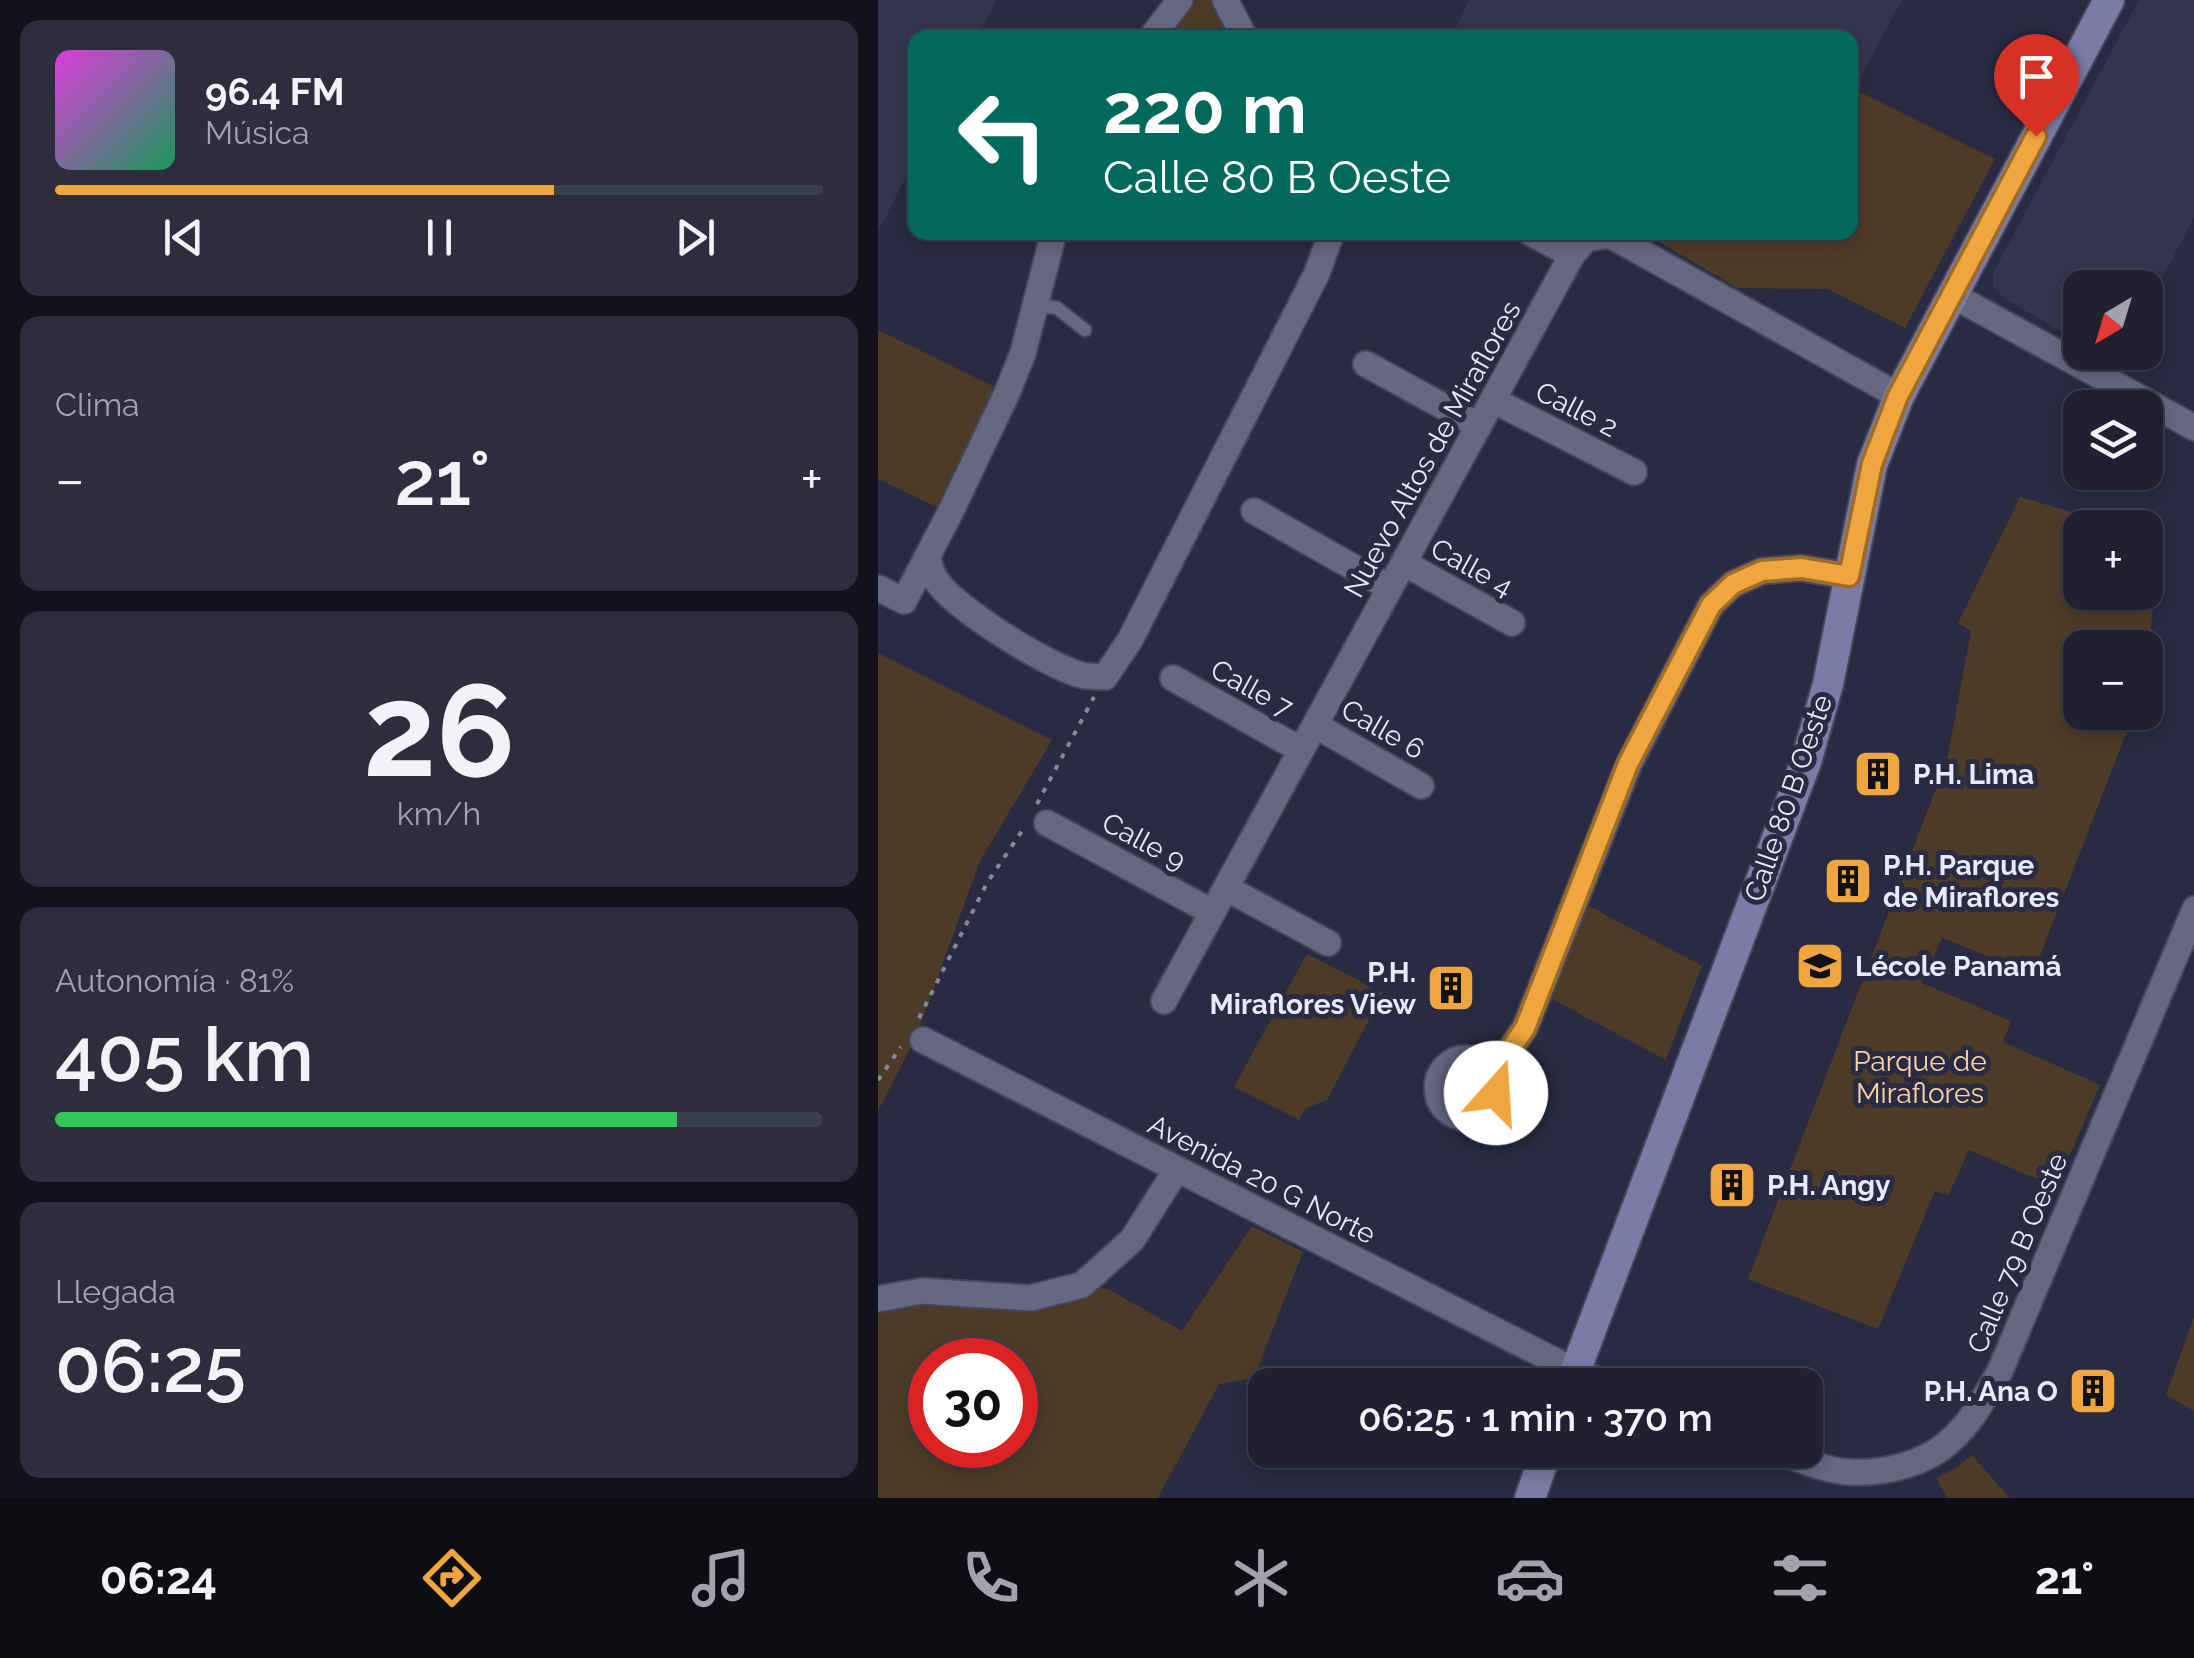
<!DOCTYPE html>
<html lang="es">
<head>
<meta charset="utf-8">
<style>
	body { margin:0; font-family:Raleway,sans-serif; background:#2d2d3e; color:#f1f3f6; height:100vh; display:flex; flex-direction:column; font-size:38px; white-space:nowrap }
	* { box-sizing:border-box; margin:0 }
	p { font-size:32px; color:#a2a3ac }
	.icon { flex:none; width:55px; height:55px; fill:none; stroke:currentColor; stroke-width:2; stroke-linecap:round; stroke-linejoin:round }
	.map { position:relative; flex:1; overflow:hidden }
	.panel { display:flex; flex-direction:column; gap:20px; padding:20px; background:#12121c; width:878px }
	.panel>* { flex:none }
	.top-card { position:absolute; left:30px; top:30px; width:950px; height:210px; border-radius:20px; box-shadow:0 5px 15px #0003,0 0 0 2px #3d3e4d; background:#00695c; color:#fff; overflow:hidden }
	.needle { width:65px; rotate:218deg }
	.buttons { position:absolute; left:1185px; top:270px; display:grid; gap:20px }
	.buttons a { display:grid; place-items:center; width:100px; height:100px; border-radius:20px; background:#202032; box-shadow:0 5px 15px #0003,0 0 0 2px #3d3e4d; font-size:50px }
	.speed { position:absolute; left:30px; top:1338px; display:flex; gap:20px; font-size:50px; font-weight:700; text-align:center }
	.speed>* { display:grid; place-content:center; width:130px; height:130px; border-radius:50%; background:#202032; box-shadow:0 5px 15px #0003,0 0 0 2px #3d3e4d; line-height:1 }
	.speed .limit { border:15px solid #d22; background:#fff; color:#111 }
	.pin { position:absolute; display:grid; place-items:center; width:85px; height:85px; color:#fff; margin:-102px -42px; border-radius:50% 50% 50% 0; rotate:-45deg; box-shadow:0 0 10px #0007 }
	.pin .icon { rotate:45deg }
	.me { position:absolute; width:110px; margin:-55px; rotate:19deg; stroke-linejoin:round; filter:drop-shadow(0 0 8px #0008) }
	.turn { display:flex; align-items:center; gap:35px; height:210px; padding:0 30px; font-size:45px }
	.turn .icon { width:130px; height:130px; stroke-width:2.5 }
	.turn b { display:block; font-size:70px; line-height:85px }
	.big { font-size:75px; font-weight:600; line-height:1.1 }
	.panel .card { flex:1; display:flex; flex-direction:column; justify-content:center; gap:15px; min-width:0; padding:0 35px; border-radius:20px; background:#2d2d3e }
	.panel .dial { align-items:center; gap:0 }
	.dial b { font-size:130px; line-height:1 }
	.song { display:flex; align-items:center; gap:30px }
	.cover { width:120px; height:120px; border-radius:15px; background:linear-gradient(135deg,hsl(300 70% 55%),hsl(150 70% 35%)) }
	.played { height:10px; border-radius:5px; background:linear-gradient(90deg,#f0a63e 65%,#3d3e4d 65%) }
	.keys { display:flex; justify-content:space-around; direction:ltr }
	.heat { display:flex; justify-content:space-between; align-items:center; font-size:55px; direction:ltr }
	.charge { height:15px; border-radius:8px; background:linear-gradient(90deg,#34c759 81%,#3d3e4d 0) }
	.trip { position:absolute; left:370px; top:1368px; width:575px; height:100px; border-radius:20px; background:#202032; box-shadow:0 5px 15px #0003,0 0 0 2px #3d3e4d; font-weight:600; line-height:100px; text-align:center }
	.dock { display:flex; height:160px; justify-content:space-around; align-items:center; background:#0d0d14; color:#a2a3ac }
	.dock .icon { width:70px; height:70px }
	.dock .on { color:#f0a63e }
	.dock b { font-size:45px; color:#f1f3f6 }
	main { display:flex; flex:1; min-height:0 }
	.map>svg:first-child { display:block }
	.built { fill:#343451 }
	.green { fill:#4c3b27; fill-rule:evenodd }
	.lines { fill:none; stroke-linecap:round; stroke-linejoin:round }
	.lane-casing { stroke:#46465a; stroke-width:16 }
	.street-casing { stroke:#46465a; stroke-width:29 }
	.secondary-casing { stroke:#46465a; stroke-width:34 }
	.path { stroke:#88889c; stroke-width:4; stroke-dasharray:5 8; stroke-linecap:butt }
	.lane { stroke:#666782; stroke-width:12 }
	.street { stroke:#666782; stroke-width:25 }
	.secondary { stroke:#7a7ba6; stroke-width:30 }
	.route-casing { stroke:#9c6c28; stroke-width:25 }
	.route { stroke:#f0a63e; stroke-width:18 }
	.labels { text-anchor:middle; stroke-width:10; stroke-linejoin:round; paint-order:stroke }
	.street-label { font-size:28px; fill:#e9e9f9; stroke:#2a2a42 }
	.poi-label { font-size:28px; font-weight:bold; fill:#e9e9f9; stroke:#2a2a42; text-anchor:start }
	.park-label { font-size:28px; fill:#fad4a7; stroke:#2a2a42 }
</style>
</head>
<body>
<main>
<section class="panel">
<div class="card">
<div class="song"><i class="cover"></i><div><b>96.4 FM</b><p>Música</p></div></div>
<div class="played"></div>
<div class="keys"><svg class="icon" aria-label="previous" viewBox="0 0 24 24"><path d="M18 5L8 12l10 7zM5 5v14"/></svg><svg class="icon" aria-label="pause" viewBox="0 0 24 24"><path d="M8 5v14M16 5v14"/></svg><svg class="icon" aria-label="next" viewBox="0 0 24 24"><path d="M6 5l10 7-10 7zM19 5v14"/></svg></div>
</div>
<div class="card"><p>Clima</p>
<div class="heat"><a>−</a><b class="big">21°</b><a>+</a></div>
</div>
<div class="card dial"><b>26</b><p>km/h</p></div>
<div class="card"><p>Autonomía · 81%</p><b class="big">405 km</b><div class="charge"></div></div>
<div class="card"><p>Llegada</p><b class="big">06:25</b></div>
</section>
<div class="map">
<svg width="1317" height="1498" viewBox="0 0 1317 1498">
	<rect width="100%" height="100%" fill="#2a2a42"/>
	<!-- built -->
	<path class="built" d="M0 0H119L99 37 38 38 37 160 0 232Z
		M591 0H1024L976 89 973 91 972 38H573Z
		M1261 0H1316V218L1268 308V288H1202V343L1126 298 1115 286V273Z"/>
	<!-- green -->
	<path class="green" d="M318 0H343L361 38H286L310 5Z
		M976 89 1117 159 1027 328 950 289 859 288 766 233 972 232V91Z
		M0 330 119 388 63 509 0 479Z
		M1142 497 1245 527 1202 528V592L1252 593V598L1275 606 1268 676V648H1202V712L1256 713 1155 974 1064 938 1044 983 1133 1021 1125 1042 1222 1085 1178 1187 1091 1150 1070 1196 1057 1191 1000 1329 870 1279 1069 760 1093 631 1080 623Z
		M0 653 174 740 102 861 38 1037 0 1111Z
		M709 905 824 966 788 1060 672 998Z
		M429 954 505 993 449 1100 428 1108 421 1120 356 1087Z
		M374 1226 425 1252 376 1378 341 1384 280 1498H0V1299L204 1285 230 1289 304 1331ZM52 1360H138V1445H52Z
		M1316 1317V1411L1288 1395Z
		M1094 1455 1132 1498H1069L1058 1478 1078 1468Z"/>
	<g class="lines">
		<!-- lane casing -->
		<g class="lane-casing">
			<path id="lane" d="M156 305 179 308 207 330"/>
		</g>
		<!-- street casing -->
		<g class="street-casing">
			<path id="street" d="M347 0 367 38
				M273 38 302 0
				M651 232 694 255
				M1074 295 1317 428
				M488 364 601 426
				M615 400 756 472
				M376 511 512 588
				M49 558C52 565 54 574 58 580 76 608 171 667 203 675 211 677 220 676 227 677L252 640 439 273 451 240 450 232
				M526 563 634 623
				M0 588 26 601 71 515 129 393 145 353 176 232
				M295 678 423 750
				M437 725 543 786
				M169 823 334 912
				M348 888 450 943
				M286 1001 694 255 708 239 732 235 1021 396
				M45 1040 697 1371 733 1385
				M559 1088a30 30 0 1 1 60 0a30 30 0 1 1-60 0Z
				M615 1074 647 1028 751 764 833 605 855 584 884 571 923 568 971 576
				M0 1299 44 1291 152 1298 204 1285 254 1240 299 1169
				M898 1450C920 1459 948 1471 972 1472 1006 1474 1048 1464 1073 1440 1094 1422 1108 1395 1122 1371L1317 909"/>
		</g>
		<!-- secondary casing -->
		<g class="secondary-casing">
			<path id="secondary" d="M692 1385 928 762 950 684 994 465 1021 396 1231 0
				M652 1498 669 1450"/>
		</g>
		<!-- path -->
		<path class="path" d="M159 804 216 697
			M41 1018 109 883 148 825
			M0 1080 23 1047"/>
		<!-- lane -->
		<use href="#lane" class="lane"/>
		<!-- street -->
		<use href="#street" class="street"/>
		<!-- secondary -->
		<use href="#secondary" class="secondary"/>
	</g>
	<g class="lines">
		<!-- route casing -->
		<g class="route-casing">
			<path id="route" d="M618 1093 615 1074 647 1028 750 764 833 605 855 584 884 571 924 568 971 576 994 464 1020 396 1158 136"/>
		</g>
		<!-- route -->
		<use href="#route" class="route"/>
	</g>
	<!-- icons -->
	<defs>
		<g id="building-square" transform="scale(2.5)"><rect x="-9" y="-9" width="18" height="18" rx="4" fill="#f0a63e" stroke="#2a2a42"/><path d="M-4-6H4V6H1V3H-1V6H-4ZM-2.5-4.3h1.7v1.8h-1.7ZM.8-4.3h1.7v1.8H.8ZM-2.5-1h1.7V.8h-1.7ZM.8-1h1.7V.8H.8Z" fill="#111"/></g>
		<g id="school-square" transform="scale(2.5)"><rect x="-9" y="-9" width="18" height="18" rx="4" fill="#f0a63e" stroke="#2a2a42"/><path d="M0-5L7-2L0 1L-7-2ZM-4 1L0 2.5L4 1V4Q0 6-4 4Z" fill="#111"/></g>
	</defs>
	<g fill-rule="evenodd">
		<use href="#building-square" x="1000" y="774"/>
		<use href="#building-square" x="970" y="881"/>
		<use href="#school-square" x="942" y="966"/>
		<use href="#building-square" x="573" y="988"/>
		<use href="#building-square" x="854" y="1185"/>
		<use href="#building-square" x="1215" y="1391"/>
	</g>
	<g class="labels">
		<!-- street labels -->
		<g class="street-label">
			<text transform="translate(699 409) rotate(27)" y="10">Calle 2</text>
			<text transform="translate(554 449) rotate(-61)" y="10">Nuevo Altos de Miraflores</text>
			<text transform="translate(594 567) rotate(29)" y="10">Calle 4</text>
			<text transform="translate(374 688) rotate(29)" y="10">Calle 7</text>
			<text transform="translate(505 729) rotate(30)" y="10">Calle 6</text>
			<text transform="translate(910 798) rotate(-71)" y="10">Calle 80 B Oeste</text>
			<text transform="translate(266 841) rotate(28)" y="10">Calle 9</text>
			<text transform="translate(384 1179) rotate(27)" y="10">Avenida 20 G Norte</text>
			<text transform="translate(1139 1253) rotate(-67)" y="10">Calle 79 B Oeste</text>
		</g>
		<!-- poi labels -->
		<g class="poi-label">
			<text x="1035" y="784">P.H. Lima</text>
			<text x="1005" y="875">P.H. Parque<tspan x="1005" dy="32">de Miraflores</tspan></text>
			<text x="977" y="976">Lécole Panamá</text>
			<text x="538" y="982" text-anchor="end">P.H.<tspan x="538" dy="32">Miraflores View</tspan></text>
			<text x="889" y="1195">P.H. Angy</text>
			<text x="1180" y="1401" text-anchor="end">P.H. Ana O</text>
		</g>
		<!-- park labels -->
		<g class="park-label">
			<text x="1042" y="1071">Parque de<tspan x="1042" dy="32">Miraflores</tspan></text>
		</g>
	</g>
</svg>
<div class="buttons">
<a><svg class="needle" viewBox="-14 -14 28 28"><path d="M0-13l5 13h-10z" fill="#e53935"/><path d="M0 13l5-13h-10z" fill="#a2a3ac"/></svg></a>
<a><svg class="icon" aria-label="layers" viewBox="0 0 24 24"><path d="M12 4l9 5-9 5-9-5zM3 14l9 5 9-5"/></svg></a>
<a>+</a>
<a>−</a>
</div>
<div class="speed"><div class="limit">30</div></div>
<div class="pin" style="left:1158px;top:136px;background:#d93025"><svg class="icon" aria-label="arrive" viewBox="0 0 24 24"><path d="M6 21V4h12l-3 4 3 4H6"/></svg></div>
<svg class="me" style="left:618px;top:1093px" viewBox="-20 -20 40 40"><circle r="19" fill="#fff"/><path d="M0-13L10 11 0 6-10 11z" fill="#f0a63e"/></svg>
<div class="trip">06:25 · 1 min · 370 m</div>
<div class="top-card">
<div class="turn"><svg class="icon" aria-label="left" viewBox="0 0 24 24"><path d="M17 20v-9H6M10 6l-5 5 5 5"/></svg><div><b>220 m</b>Calle 80 B Oeste</div></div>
</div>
</div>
</main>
<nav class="dock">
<b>06:24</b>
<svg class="icon on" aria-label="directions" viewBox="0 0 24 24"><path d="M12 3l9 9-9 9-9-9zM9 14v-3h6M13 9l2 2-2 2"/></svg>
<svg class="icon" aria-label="music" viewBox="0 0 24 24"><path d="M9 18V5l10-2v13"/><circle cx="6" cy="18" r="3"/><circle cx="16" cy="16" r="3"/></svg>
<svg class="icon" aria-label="phone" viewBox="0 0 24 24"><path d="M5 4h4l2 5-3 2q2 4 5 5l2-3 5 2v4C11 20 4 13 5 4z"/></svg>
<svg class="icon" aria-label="climate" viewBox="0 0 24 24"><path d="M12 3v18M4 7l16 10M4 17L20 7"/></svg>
<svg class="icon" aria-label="car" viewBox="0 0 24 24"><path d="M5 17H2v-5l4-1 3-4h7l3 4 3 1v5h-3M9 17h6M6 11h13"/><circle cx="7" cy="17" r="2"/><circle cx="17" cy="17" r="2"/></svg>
<svg class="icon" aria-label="filters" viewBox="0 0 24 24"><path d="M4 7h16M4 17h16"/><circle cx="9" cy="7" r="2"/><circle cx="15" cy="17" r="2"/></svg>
<b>21°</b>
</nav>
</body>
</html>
